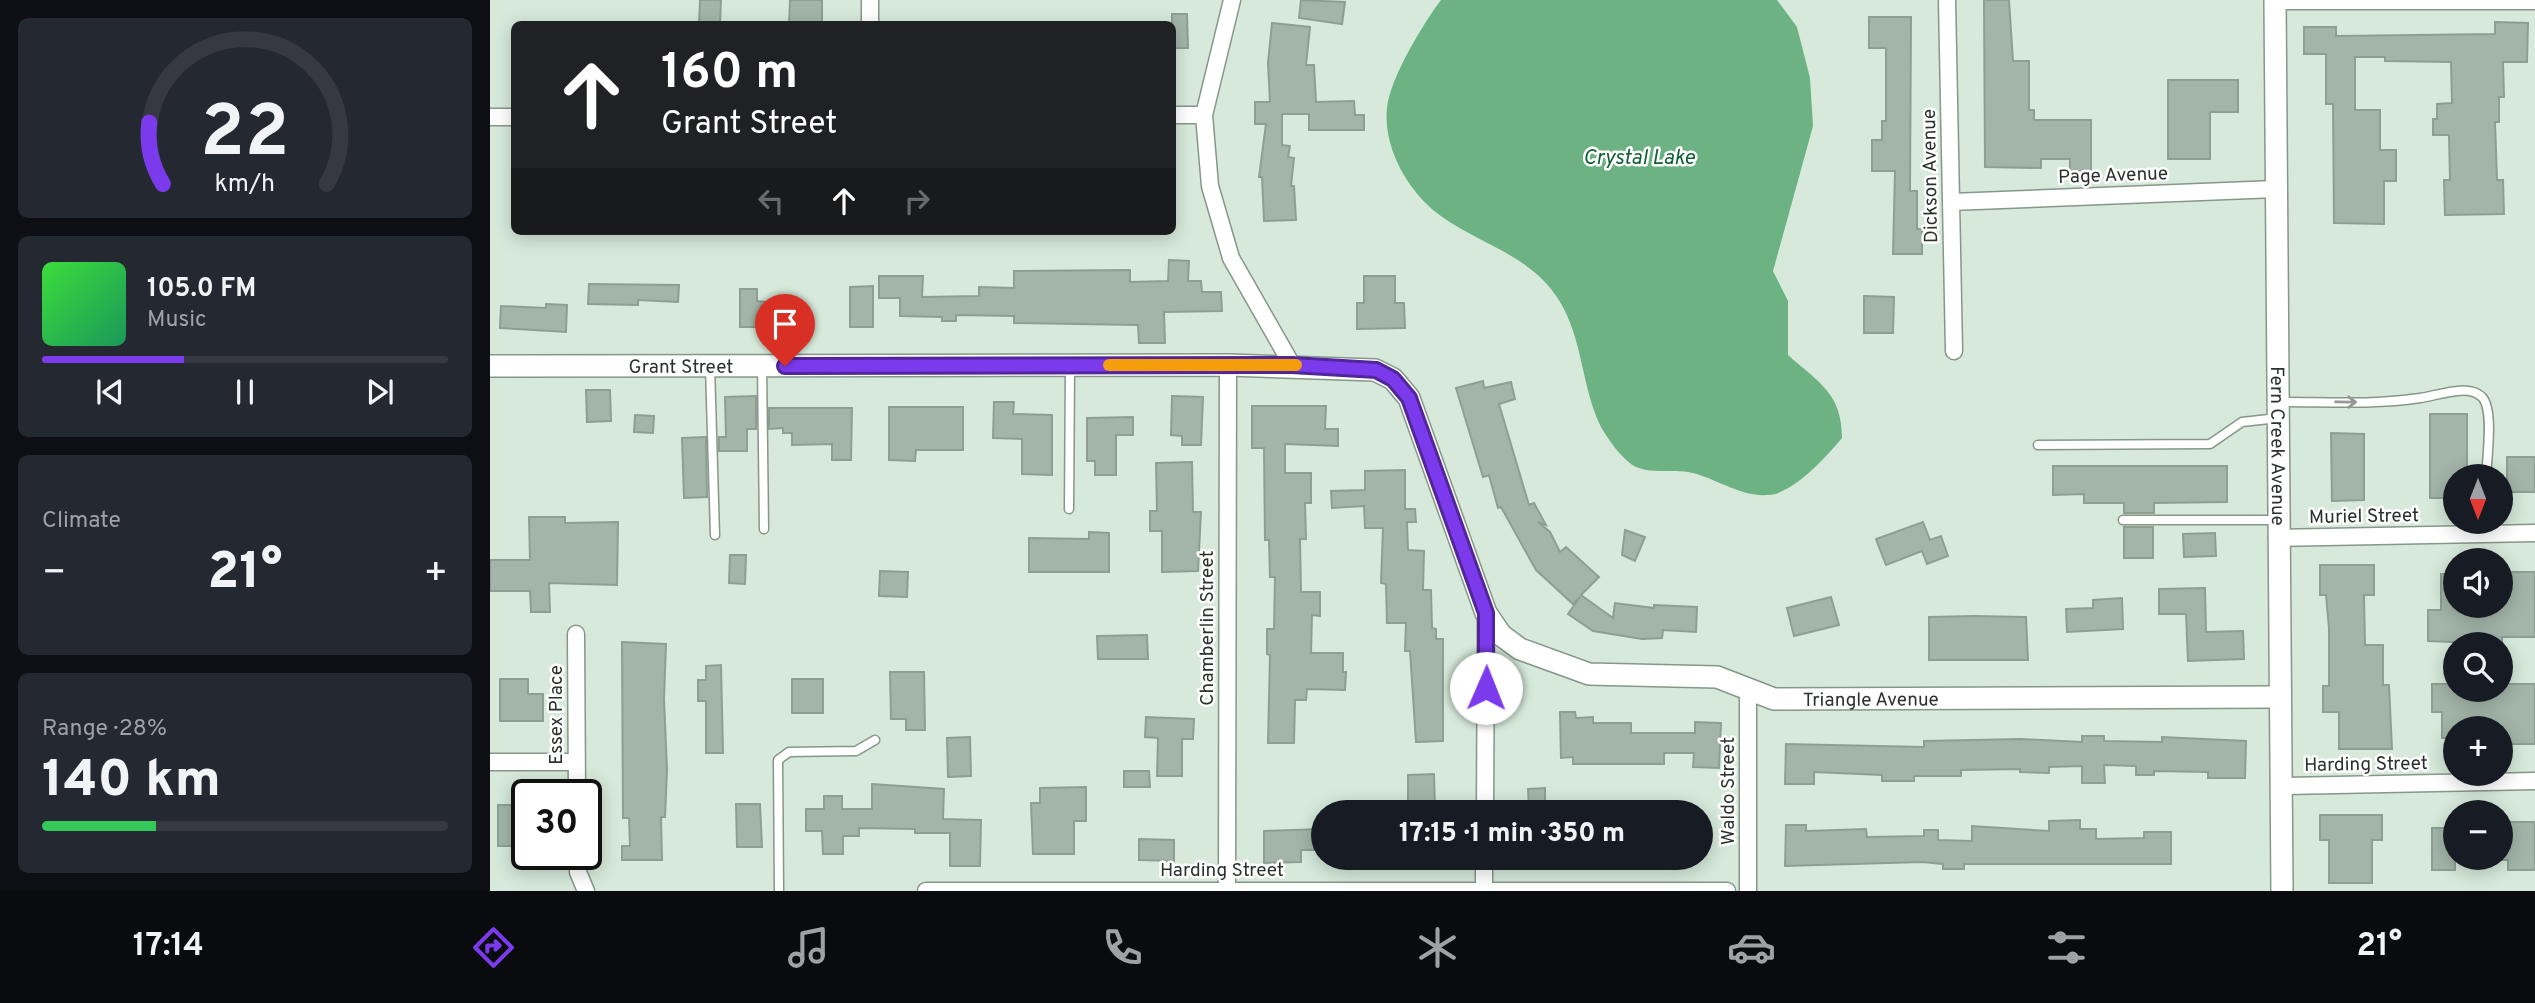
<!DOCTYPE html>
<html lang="en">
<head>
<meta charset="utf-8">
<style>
	body { margin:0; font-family:Overpass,sans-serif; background:#242831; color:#f1f3f6; height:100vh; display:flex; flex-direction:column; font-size:26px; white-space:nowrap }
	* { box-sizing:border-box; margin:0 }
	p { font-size:23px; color:#9ea1a6 }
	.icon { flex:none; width:38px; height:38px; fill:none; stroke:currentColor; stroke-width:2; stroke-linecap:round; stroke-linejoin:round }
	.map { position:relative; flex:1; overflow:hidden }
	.panel { display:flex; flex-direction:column; gap:18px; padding:18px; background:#0d0f14; width:490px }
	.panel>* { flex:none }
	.guide { position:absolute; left:21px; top:21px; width:665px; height:214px; border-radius:10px; box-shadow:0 4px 18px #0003; background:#202124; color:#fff; overflow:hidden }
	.needle { width:46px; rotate:180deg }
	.tools { position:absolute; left:1953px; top:464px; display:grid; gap:14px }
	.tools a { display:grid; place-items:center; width:70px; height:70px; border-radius:50%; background:#171b24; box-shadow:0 4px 18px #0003; font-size:35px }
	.speed { position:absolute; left:21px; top:779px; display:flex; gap:14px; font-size:35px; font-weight:700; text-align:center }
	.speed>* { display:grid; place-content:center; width:91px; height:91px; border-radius:50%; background:#171b24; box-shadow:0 4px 18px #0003; line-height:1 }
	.speed .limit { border:4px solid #111; border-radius:10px; background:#fff; color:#111 }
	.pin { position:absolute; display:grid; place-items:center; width:60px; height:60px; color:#fff; margin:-72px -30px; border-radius:50% 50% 50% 0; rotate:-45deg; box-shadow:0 0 7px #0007 }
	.pin .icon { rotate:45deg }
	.me { position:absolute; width:77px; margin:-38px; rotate:1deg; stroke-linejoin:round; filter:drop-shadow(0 0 5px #0008) }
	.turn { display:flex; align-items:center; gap:24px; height:147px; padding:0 35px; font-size:32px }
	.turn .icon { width:91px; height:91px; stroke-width:2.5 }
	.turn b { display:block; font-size:49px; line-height:60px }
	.lanes { display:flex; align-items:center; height:66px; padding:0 35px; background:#0003; justify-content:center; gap:35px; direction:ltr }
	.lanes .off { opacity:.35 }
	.big { font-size:52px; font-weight:800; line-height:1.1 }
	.panel .tile { flex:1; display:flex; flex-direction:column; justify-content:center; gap:10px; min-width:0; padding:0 24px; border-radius:10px; background:#242831 }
	.panel .dial { align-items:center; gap:0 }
	.dial svg { height:182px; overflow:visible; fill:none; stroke:#363941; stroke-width:7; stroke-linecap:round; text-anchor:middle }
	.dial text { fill:#f1f3f6; stroke:none }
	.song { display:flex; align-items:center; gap:21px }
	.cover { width:84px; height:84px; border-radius:10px; background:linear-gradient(135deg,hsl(120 70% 55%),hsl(150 70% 35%)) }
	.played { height:7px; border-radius:4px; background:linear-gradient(90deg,#7c3aed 35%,#363941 35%) }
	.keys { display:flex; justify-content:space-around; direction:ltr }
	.heat { display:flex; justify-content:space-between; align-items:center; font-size:38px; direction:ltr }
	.charge { height:10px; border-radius:5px; background:linear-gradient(90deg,#34c759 28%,#363941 0) }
	.trip { position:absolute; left:821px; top:800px; width:402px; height:70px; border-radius:35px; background:#171b24; box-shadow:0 4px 18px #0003; font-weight:800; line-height:70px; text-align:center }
	.tabs { display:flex; height:112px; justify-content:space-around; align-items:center; background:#090b0e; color:#9ea1a6 }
	.tabs .icon { width:49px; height:49px }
	.tabs .on { color:#7c3aed }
	.tabs b { font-size:32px; color:#f1f3f6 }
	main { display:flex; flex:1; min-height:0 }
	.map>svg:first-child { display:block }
	.water { fill:#6cb282 }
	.building { fill:#a3b5a8; stroke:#8d9f92; stroke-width:2 }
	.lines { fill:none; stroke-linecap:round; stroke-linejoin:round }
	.lane-casing { stroke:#86978a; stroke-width:11 }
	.street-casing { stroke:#86978a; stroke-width:19 }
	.secondary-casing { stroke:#86978a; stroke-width:24 }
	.lane { stroke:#fff; stroke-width:8 }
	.street { stroke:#fff; stroke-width:16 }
	.secondary { stroke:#fff; stroke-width:21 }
	.oneway { stroke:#959896 }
	.route-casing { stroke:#51269a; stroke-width:18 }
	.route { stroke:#7c3aed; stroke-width:12 }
	.slow { stroke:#f59e0b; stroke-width:12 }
	.labels { text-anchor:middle; stroke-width:5; stroke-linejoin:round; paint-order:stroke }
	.street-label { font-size:19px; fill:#2b322d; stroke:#fff }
	.water-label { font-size:21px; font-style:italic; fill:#0f6034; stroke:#fff }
</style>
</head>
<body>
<main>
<section class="panel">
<div class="tile dial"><svg viewBox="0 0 100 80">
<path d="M14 69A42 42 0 1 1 86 69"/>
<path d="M14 69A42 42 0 0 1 8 42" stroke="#7c3aed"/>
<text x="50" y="56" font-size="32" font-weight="700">22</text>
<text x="50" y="72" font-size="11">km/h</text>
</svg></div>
<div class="tile">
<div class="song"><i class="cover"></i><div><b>105.0 FM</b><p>Music</p></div></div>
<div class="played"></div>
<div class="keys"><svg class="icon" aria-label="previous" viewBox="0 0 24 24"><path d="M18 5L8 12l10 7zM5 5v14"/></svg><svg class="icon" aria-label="pause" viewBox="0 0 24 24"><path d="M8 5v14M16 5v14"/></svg><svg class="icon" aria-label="next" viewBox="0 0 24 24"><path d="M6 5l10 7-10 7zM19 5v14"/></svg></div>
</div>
<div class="tile"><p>Climate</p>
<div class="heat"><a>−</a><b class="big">21°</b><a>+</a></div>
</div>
<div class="tile"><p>Range · 28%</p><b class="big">140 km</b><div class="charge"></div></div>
</section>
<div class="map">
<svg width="2045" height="891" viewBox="0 0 2045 891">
	<rect width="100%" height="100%" fill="#d6e9da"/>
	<!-- water -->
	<path class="water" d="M951 0H1287L1307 27 1320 78 1323 126 1283 271 1298 301V355C1328 382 1352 393 1352 438 1337 456 1303 494 1278 495 1249 497 1225 477 1198 472 1180 469 1156 475 1141 464 1129 455 1118 439 1111 427 1089 382 1094 330 1061 289 1031 251 979 240 943 210 915 186 893 145 897 108 900 78 933 24 951 0Z"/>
	<!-- building -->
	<path class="building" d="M210 0H231L230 24H209Z
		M300 0H332V24H299Z
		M811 0 855 2 852 24 809 18Z
		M1494 0H1519L1523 61H1539V110H1544V120H1601V171H1580V159H1551V168L1495 167Z
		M682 14H697L698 48H682Z
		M1379 17H1421L1420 191H1427V229H1432V254H1403L1405 171H1382V140H1392V121H1396V48H1379Z
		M2005 22 2038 23 2037 62H2013L2014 97H2009V122H2005L2007 180H2013L2014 214 1955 215 1954 180H1960L1959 135H1943V119H1947V104L1962 103 1961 62 1895 61V57H1865V110H1890V150H1906V181H1894V224L1844 223 1843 104H1836V54H1814V27H1846V36L2005 34Z
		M782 23 820 27 816 65H824L826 102 864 101 865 115H874V130H819V114H792V145L800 146 798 157 804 158 801 186H804L806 220 774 221 772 177H769L776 124H765V102H780L778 63Z
		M1678 80H1748V112H1720V159H1678Z
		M679 260 699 261 698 281H711L712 292H731L732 311 674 312 675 343H649L648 325 524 323V316L466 315V321H452V317L410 316V298H389V276H433L432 297 489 296V287L524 288V271L640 270V282L678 281Z
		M874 276H905V303H914L915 328 867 329V303H874Z
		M99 284 189 285 188 302 148 300V305L98 304Z
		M383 286V327H360V287Z
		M250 289H267V301L276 302V307H286V327H250Z
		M1374 296 1404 297 1403 333H1374Z
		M56 304 77 305 76 332 10 328 11 306 56 308Z
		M993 381 994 388 1021 382 1025 399 1009 404 1039 505 1044 503 1056 525 1048 522 1060 532 1070 552 1076 547 1109 577 1091 595 1123 618 1125 603 1164 608V605L1207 607 1206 632 1173 630 1172 638 1152 639 1103 631 1078 614 1090 597 1083 604 1046 570 1011 507 1008 508 999 475 993 477 966 388Z
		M96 390H120L121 421 97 422Z
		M266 396V429H257V451H229V437H236L235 397Z
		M682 396 713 397 711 445H692V436L681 435Z
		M504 402H524L523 414 562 415V475L532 474V439L503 438Z
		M762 406H836L835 429H848V446L795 444V473H821V503H815L816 539H810L811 592H830V616L822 615 821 653H853V672H856L855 690 817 689 816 700H805L804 743H778L780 655 777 654V629H784L785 577H780L779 540H775L774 448H762Z
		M399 407H473V450H426L425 461 399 460Z
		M279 408H362L361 460H342V444L302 445V433H293V428L279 429Z
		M1940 414H1977V476H1965V498H1940Z
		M145 415 164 416 163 433 144 432Z
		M643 417V435H626V475H605V461H597V418Z
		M1841 433 1874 434V500L1842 501Z
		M216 437 217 497 194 498 192 438Z
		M2017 457H2045V492H2017Z
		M702 462 703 512H711L708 571 672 572V531H660V511H667L666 463Z
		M1563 466H1737V502L1664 503V513H1634V503H1594V494L1563 495Z
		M915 470V509H925L926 522H917L918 550 934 551 933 590H941L942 628 946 629V639H953V741L926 742 920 651H915L916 623H897L896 584 891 583 893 528H875L874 506 842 508 841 491 875 490V471Z
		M39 517H75V523L128 522 127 585 59 583 60 612H41L40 591H0V560H40Z
		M1433 522 1440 540 1451 536 1458 556 1437 564 1432 551 1396 565 1386 539Z
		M1634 527H1663V558H1634Z
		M1135 530 1155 537 1145 561 1132 555Z
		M599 532 619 533V572H539V538L599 539Z
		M1725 533 1726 556 1694 557 1693 534Z
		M240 555H256L255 584 239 583Z
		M1830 565H1884V595H1874L1875 645H1893V685H1899L1902 749H1849V712H1833V686H1839V629L1836 595H1830Z
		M390 571 418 572 417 597 389 596Z
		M2011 572H2045V637H2012V644L1938 641V610H1951V574H1965V606H2011Z
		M1715 588 1716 632 1753 631 1754 659 1698 661 1696 614H1669V589Z
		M1341 597 1349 625 1304 636 1297 608Z
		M1632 598 1633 629 1577 632 1576 609 1603 608V600Z
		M1484 616 1536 617 1538 660H1439V617Z
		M657 635 658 659H608L607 636Z
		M132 642 176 644 174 699 177 770 175 817H171L172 860H132V846H140L139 818H133Z
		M231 665 233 753H216V701H208V680H216V666Z
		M400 672H434L435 730H416V719H401Z
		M10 679H38V694H53V721H10Z
		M302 679H333V713H302Z
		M1942 684H1965V690H2011V686L2018 684H2045V744H2011V728H1965V738H1952V712H1942Z
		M1070 712H1085L1086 718 1103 717V723H1141V733H1205V722L1231 723 1229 768 1203 767 1204 753H1174V764H1083V757L1071 758Z
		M656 717 704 719 703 739H692V776H667L668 738 655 737Z
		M1592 736H1614V741L1672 742V737L1756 741 1755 778H1718V772L1664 771V775H1646V766L1614 765 1615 783H1592V766L1559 767V773L1530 772V769L1471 770V776H1424V781H1392V775L1324 772V784H1295L1296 744 1434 747V741L1531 739 1592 742Z
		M480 737 481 776 458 777 457 738Z
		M634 771H659L660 787H634Z
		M944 774 945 808H918V775Z
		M382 784 454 789 453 819 491 820 490 866H460V833H425V829L369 828V836H353V854H333L332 831H316V809H334V796H352V809H382Z
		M596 787V821H584V854H543L541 803H550V788Z
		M1055 788V807L1039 808 1038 789Z
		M246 804H270L272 847H247Z
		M8 805H37V846H8Z
		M1830 815H1892V840H1882V883H1839V840H1830Z
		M1590 820V829H1606V839L1654 838V832H1681V864H1474V869H1453V864L1433 862 1295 866 1296 825H1316V831L1376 829 1377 837 1434 836V830H1448V840L1482 841V826L1559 831V821Z
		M2018 822H2045V870H2018V860H2011V826H2018Z
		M1942 828H1965V870H1942Z
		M833 829V850H811V862L774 863V831Z
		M649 839 684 840V861L649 860Z"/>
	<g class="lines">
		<!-- lane casing -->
		<g class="lane-casing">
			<path id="lane" d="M220 366 225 535
				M272 366 274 529
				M1791 402C1837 402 1884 405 1930 398 1947 396 1977 383 1992 397 2004 409 1997 459 1996 476
				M1548 445 1720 444 1752 422 1788 418
				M579 509 580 368
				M1633 520H1787
				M289 891 288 760 299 752 366 751 385 740"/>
		</g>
		<!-- street casing -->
		<g class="street-casing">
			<path id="street" d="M380 0V24
				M742 0 714 115 720 186 741 258 802 365
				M1457 0 1464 351
				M1785 1H2045
				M682 115H714
				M0 117H24
				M1461 202 1786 189
				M1787 538 2045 533
				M86 634 87 794
				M1258 690V891
				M0 762H86
				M1791 786 2045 781
				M995 812 996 613
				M88 854V872L96 891
				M436 891H1237
				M737 891 738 365
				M994 891V858"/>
		</g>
		<!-- secondary casing -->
		<g class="secondary-casing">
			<g id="secondary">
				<path id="s1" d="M1785 0 1792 891"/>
				<path id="s2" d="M0 366 738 365 885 370 903 379 919 398 996 613 1011 635 1030 649 1099 674 1227 677 1284 699 1789 697"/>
			</g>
		</g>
		<!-- lane -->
		<use href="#lane" class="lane"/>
		<!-- street -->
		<use href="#street" class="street"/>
		<!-- secondary -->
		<use href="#secondary" class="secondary"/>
	</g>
	<!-- one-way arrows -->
	<defs><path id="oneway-shaft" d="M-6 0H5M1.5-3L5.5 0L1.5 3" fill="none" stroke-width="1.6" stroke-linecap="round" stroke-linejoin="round" transform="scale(1.75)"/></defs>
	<use class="oneway" href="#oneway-shaft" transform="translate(1856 402) rotate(1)"/>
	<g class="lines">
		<!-- route casing -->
		<g class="route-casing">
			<path id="route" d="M295 366 802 365 886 370 903 379 919 398 996 613V688"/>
		</g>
		<!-- route -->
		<use href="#route" class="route"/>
		<!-- slow -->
		<path class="slow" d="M619 365H806"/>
	</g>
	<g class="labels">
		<!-- street labels -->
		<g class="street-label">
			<text transform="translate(1623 174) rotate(-2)" y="7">Page Avenue</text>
			<text transform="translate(1439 176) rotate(-91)" y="7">Dickson Avenue</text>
			<text dy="7" stroke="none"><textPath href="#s2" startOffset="191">Grant Street</textPath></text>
			<text dy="7" stroke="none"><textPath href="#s1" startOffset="446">Fern Creek Avenue</textPath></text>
			<text transform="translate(1874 515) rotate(-1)" y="7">Muriel Street</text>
			<text transform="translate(716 628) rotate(-90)" y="7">Chamberlin Street</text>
			<text dy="7" stroke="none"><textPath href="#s2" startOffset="1568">Triangle Avenue</textPath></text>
			<text transform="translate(65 715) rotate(-90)" y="7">Essex Place</text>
			<text transform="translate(1876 763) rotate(-1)" y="7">Harding Street</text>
			<text transform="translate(1237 791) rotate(-90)" y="7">Waldo Street</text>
			<text x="732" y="876">Harding Street</text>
		</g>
		<!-- water labels -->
		<g class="water-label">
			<text x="1149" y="164">Crystal Lake</text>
		</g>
	</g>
</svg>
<div class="tools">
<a><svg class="needle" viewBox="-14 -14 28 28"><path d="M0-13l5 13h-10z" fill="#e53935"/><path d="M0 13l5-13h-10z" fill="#9ea1a6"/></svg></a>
<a><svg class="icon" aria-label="sound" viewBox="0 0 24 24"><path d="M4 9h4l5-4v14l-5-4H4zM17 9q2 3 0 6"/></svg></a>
<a><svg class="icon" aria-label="search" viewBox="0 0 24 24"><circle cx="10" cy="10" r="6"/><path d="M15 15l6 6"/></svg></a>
<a>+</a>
<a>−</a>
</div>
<div class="speed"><div class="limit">30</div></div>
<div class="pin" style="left:295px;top:366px;background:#d93025"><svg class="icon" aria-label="arrive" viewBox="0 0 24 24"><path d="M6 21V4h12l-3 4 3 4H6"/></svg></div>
<svg class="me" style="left:996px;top:688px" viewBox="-20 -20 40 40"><circle r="19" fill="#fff"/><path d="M0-13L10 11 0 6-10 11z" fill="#7c3aed"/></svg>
<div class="trip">17:15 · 1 min · 350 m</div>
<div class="guide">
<div class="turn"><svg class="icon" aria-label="ahead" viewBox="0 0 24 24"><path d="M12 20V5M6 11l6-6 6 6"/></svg><div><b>160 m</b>Grant Street</div></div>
<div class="lanes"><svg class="icon off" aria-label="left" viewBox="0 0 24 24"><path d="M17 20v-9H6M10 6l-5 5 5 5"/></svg><svg class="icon" aria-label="ahead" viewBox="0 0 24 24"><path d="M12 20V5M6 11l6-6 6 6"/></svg><svg class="icon off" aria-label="right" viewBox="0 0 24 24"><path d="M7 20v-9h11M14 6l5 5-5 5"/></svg></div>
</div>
</div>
</main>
<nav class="tabs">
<b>17:14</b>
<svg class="icon on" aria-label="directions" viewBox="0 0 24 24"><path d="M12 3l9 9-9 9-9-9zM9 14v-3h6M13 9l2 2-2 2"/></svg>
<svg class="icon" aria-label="music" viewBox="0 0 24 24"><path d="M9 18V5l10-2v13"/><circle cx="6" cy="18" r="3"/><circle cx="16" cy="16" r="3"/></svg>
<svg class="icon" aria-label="phone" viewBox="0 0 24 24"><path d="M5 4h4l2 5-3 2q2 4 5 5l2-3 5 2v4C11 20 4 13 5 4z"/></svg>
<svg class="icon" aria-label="climate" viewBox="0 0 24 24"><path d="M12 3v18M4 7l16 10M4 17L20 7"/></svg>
<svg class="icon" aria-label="car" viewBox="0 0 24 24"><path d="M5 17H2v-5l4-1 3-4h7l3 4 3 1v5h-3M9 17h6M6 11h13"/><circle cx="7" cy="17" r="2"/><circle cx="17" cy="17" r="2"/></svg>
<svg class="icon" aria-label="filters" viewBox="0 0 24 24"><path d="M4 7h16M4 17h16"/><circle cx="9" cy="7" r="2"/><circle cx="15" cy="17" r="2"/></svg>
<b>21°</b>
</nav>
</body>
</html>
